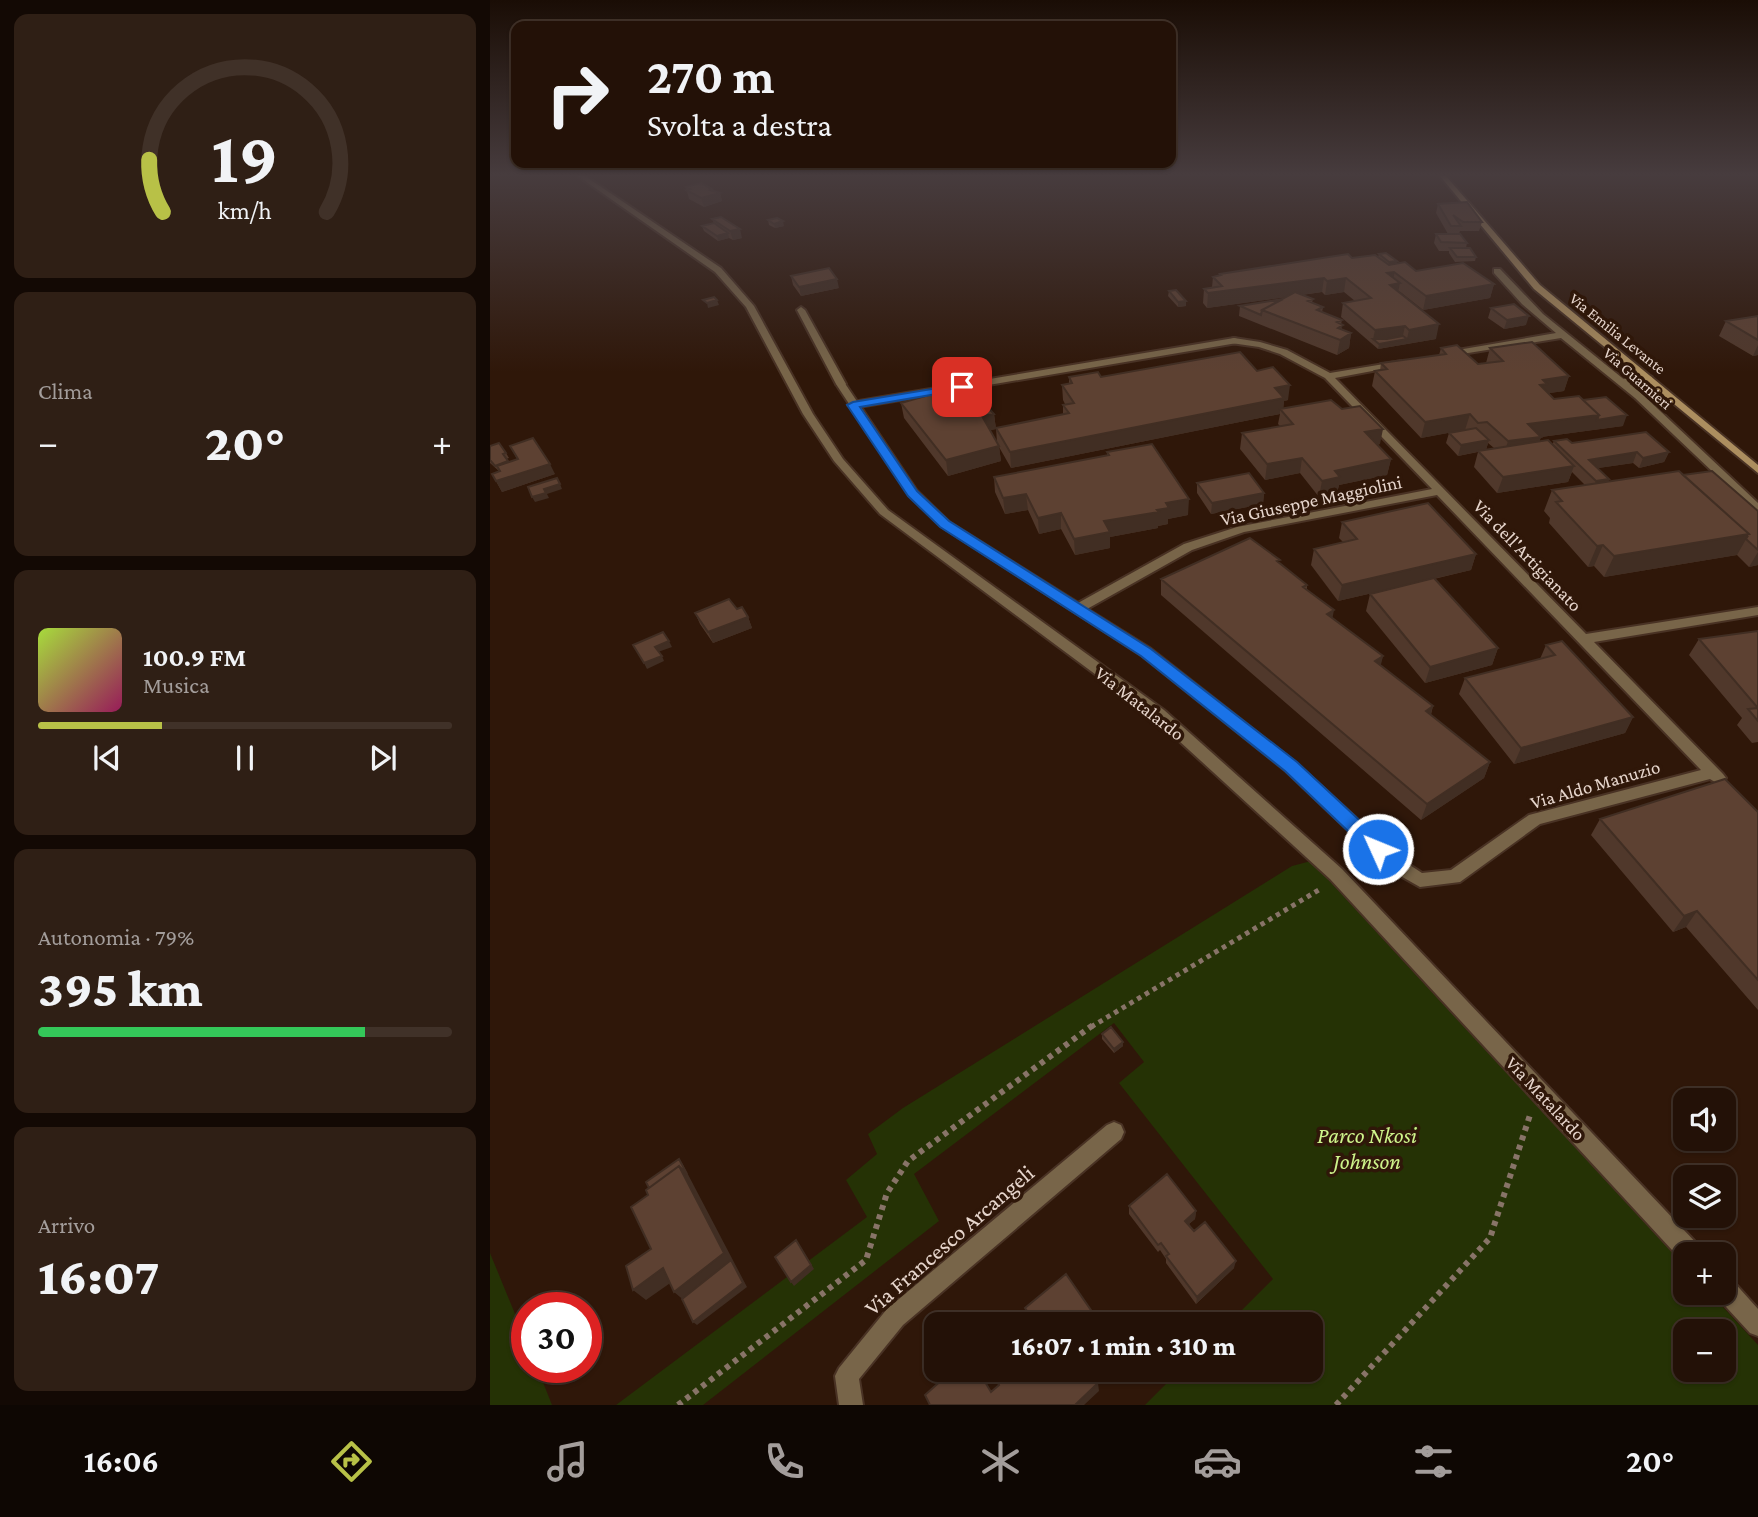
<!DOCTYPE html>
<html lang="it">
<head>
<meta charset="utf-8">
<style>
	body { margin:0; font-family:"Crimson Pro",serif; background:#2f1f15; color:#f1f3f6; height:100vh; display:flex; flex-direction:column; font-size:26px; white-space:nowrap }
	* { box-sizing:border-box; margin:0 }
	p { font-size:23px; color:#a39d9b }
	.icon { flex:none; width:38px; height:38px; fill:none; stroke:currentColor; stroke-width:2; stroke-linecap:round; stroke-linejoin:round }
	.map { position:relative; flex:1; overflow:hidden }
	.drawer { display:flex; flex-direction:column; gap:14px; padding:14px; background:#130904; width:490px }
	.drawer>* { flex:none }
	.guide { position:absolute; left:21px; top:21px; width:665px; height:147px; border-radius:14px; box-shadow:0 2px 5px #0004,0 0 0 2px #403128; background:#231107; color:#f1f3f6; overflow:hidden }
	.tools { position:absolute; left:1183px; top:1088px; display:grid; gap:14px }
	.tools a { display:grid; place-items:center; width:63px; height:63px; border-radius:14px; background:#231107; box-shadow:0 2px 5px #0004,0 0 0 2px #403128; font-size:35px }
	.speed { position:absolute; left:21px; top:1292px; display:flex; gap:14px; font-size:35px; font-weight:700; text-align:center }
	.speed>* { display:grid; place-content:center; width:91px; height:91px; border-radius:50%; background:#231107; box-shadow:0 2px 5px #0004,0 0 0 2px #403128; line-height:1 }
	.speed .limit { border:10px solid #d22; background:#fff; color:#111 }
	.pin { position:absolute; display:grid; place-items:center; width:60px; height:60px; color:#fff; margin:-30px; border-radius:14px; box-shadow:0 4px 10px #0006 }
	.me { position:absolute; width:77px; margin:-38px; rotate:314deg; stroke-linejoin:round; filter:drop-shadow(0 0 5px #0008) }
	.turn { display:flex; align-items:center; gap:24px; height:147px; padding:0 21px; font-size:32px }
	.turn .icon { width:91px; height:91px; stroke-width:2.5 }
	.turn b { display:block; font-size:49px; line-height:60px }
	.big { font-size:52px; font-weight:800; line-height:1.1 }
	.drawer .tile { flex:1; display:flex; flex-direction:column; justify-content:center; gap:10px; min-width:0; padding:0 24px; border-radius:14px; background:#2f1f15 }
	.drawer .dial { align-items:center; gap:0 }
	.dial svg { height:182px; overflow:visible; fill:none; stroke:#403128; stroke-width:7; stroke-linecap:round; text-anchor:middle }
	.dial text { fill:#f1f3f6; stroke:none }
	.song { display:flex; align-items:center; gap:21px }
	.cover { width:84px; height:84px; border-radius:10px; background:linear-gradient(135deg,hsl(80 70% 55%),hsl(330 70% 35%)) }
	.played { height:7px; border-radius:4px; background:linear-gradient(90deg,#b8c147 30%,#403128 30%) }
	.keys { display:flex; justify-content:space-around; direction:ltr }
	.heat { display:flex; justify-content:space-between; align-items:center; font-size:38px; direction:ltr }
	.charge { height:10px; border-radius:5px; background:linear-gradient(90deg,#34c759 79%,#403128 0) }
	.trip { position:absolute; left:434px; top:1312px; width:399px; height:70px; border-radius:14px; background:#231107; box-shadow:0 2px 5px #0004,0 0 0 2px #403128; font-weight:800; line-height:70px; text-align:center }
	.tabs { display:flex; height:112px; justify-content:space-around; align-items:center; background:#0e0703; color:#a39d9b }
	.tabs .icon { width:49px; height:49px }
	.tabs .active { color:#b8c147 }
	.tabs b { font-size:32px; color:#f1f3f6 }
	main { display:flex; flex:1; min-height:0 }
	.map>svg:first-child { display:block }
	.green { fill:#253205; fill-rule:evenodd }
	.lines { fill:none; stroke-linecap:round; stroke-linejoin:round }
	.service-casing { stroke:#493224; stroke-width:4 }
	.minor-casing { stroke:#493224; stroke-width:4 }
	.secondary-casing { stroke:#493224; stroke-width:4 }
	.path-far1 { stroke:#887468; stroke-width:5; stroke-dasharray:4.5 4.5; stroke-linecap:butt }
	.path { stroke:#887468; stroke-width:6; stroke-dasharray:5 5; stroke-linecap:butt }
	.service { fill:#786549; fill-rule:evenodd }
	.minor { fill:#786549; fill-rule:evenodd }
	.secondary { fill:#ac8e5f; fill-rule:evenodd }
	.wall { fill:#50382b; fill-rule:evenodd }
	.shaded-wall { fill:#412e23 }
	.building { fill:#5d4132; stroke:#412e23; stroke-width:2 }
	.route { fill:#1a73e8; stroke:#114b97; stroke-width:2 }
	.labels { text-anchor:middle; stroke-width:7; stroke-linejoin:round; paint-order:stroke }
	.far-street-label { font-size:16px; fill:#e7d6cd; stroke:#2f1709 }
	.street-label { font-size:19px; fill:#e7d6cd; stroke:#2f1709 }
	.near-park-label { font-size:23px; font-style:italic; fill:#cef48b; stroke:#2f1709 }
	.near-street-label { font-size:23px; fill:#e7d6cd; stroke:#2f1709 }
</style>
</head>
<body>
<main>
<section class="drawer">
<div class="tile dial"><svg viewBox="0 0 100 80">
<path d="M14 69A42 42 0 1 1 86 69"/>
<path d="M14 69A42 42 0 0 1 8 46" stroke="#b8c147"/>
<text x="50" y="56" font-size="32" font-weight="700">19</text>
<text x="50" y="72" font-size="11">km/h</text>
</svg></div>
<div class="tile"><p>Clima</p>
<div class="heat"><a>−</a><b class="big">20°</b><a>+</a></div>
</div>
<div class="tile">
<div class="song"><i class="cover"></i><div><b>100.9 FM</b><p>Musica</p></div></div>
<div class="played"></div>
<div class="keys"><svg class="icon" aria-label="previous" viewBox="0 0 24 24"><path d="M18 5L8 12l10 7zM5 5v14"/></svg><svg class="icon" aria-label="pause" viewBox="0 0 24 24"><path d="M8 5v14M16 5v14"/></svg><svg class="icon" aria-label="next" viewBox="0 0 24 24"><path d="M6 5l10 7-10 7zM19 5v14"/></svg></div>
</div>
<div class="tile"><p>Autonomia · 79%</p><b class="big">395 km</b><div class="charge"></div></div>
<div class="tile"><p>Arrivo</p><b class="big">16:07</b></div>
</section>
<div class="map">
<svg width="1268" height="1405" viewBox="0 0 1268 1405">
	<rect width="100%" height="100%" fill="#2f1709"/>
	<!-- green -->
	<path class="green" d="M821 861 1195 1266V1293H1220L1268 1345V1405H655L690 1370H821V1325H737L783 1279 629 1083 654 1062 624 1023 424 1174 449 1221 213 1405H126L377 1217 356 1180 387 1154 378 1134 413 1108 802 866ZM1195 1332H1234V1370H1195Z
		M0 1253 37 1343V1367H47L62 1405H0Z"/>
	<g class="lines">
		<!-- service casing -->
		<g class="service-casing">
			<path id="service" d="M311 307 315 310 356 384 354 386 346 384 307 310Z
				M744 338 747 339V343L363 408 358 405 363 402Z
				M1159 376 1162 377V381L1132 385 1127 382 1132 379Z"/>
		</g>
		<!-- minor casing -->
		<g class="minor-casing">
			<path id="minor" d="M88 176H95L231 268 264 306 323 414 353 459 398 510 674 710 852 869 1210 1247 1213 1255H1195L1194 1263 840 879 664 718 390 514 344 461 313 414 256 307 225 272Z
				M1004 269H1010L1053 314 1152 394 1268 503V512L1264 511 1145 398 1071 338 953 357V353L956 352 1066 333 1032 304 1004 273Z
				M744 338 770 342 797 350 840 373 912 361V365L909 366 845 378 1096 634 1268 607V615L1104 642 1233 774 1236 778 1233 782 1228 784 1220 779 1050 824 970 882 930 887 900 870 796 771 651 655 451 526 419 495 346 384 354 382 427 491 459 522 588 603 694 544 747 527 942 489 835 378 790 354 769 347 741 343V339ZM947 495 1211 770 1039 815 961 870 932 873 912 860 806 763 661 649 597 609 702 550 754 532Z
				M624 1122 631 1125 634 1132 631 1139 413 1325 369 1379 373 1405H349L345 1376 349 1368 397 1309 617 1125Z
				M1234 1277 1242 1280 1268 1309V1336L1260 1333 1226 1296 1225 1293H1234Z"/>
		</g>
		<!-- secondary casing -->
		<g class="secondary-casing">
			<path id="secondary" d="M950 176H956L1050 285 1268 465V473L1044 289Z"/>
		</g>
		<!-- path-far1 -->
		<path class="path-far1" d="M601 1027 832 888"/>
		<!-- path -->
		<path class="path" d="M188 1405 376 1260 397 1193 418 1161 603 1025
			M846 1405 1000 1238 1041 1112"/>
		<!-- service -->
		<use href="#service" class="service"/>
		<!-- minor -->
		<use href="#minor" class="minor"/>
		<!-- secondary -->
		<use href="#secondary" class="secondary"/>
	</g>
	<!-- wall -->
	<path class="wall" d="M196 187 222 189 223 191 230 193 232 201 214 207 199 199Z
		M948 204 992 222 989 231H970L969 234 977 243 976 248 986 257 985 261 965 262 959 253V251H949L944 243 946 234H958L946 213Z
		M222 219 252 238 243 240 239 238 228 241 214 231 212 226 224 223Z
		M278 220 294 226 285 228 279 225Z
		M889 254 907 261 906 264 926 271 1004 284 1000 298 933 310 909 291 946 339 888 349 851 317 853 303 865 301 854 292 835 295 832 292 812 295 823 299 822 303 833 307 832 313 852 320 851 324 852 330 861 333 859 348 847 355 749 316 750 306 793 299 797 297 717 308 713 303 714 289 722 287 723 277 730 276V274L862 258 888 257Z
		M301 276 349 288 311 296 303 285Z
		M679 291 696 301V306L688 307 678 296Z
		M1001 308 1036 325 1014 329 998 318Z
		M1268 316V355L1263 356 1229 336 1236 321Z
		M951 348 988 364 996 363 1000 348 1079 376 1074 391 1059 393 1064 399 1093 400 1133 426 1051 437 1049 442 1062 445 1064 441 1082 443 1179 452 1174 462 1149 468 1143 463 1108 468 1119 479 1118 482 1193 475 1268 511V565L1259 567 1247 555 1114 577 1104 566 1098 567 1059 523 1060 518 1054 511 1062 490 1095 485 1082 472 1078 482 1007 493 984 467 988 452 968 456 956 443 959 433 973 430 931 438 882 386 885 371H890L891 363 949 355ZM998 443 1004 448 996 450Z
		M767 371 798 400 794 401 793 409 890 444 887 445 901 459 897 475 849 485 847 493 829 497 810 473 775 480 750 449 752 433 790 426 788 424 790 414 521 468 509 447 511 461 458 476 414 418 411 403 504 414 506 429 500 430 507 443 506 428 573 414V405L575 404 573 400 572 385 579 383V377Z
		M0 446 16 453 19 458 16 459 19 462 27 459 20 446 65 474 12 492 2 474 10 472 0 463Z
		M617 452 698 515 678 519V524L668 526V528L620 537V548L585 555 571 529 549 534 538 510 515 514 505 492 504 477 617 455Z
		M707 483 774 493 773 504 721 514 707 493Z
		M852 522 986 554 981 570 944 579 1008 648 1002 665 935 683 876 611 880 594 913 586 848 601 821 565 824 549 853 542 849 538Z
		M789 562 817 585V589L843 618 893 656 890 665 943 706 941 715 1000 762 994 778 931 820 671 595V579Z
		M205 613 258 617 262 628 223 643 210 624Z
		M1268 631V742L1262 743 1247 725 1252 718 1199 655 1209 639Z
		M1056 645 1143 717 1135 733 1024 764 969 694 975 678 1050 659Z
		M1268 812V1010L1196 927 1183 932 1101 835 1110 819Z
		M612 1034 633 1046 624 1053 612 1039Z
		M639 1206 706 1211 705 1219 699 1224 704 1231 744 1268 706 1304 676 1263V1259L670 1250 668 1252 639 1214Z
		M535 1308 605 1316 606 1325H542L538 1318Z"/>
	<!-- shaded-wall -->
	<path class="shaded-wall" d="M222 189 224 194 230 193 232 201 214 207 211 198 220 190Z
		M293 221 294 226 285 228 284 224Z
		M250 229 252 238 243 240 240 231Z
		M238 233 239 238 228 241 227 236Z
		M907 261 902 285 910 283 907 297 894 287 899 262Z
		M834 278 832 292 717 308 718 293Z
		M856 278 854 292 835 295 837 281Z
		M347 279 349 288 311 296 309 287Z
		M1004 284 1000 298 933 310 936 296Z
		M227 300 229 305 218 308 217 303Z
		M696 301V306L688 307V302Z
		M1039 316 1036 325 1014 329 1017 320Z
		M949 324 946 339 888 349 889 344 883 339 882 344 885 330 915 326 912 340 917 339 919 330Z
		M861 333 859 348 847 355 850 340Z
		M1268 345V355L1263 356Z
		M1079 376 1074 391 1054 394 1050 385 1053 380Z
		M800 385 798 400 794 401 793 412 790 409V414L521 468 520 452Z
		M504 414 506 429 493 432 492 416Z
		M980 414 975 430 931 438 935 422Z
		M1109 415H1137L1133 426 1051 437 1046 452 1013 457 1018 441 1038 424Z
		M893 429 890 444 872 448 875 432Z
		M999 440 996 450 968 456 971 445Z
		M509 446 511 461 458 476 456 460Z
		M1147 452 1143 463 1095 470 1099 460Z
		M1179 452 1174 462 1149 468 1153 458Z
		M812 458 810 473 775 480 777 464Z
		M901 459 897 475 849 485 847 493 829 497 832 481 845 471Z
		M60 464 65 474 12 492 6 481Z
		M1084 466 1078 482 1007 493 1013 477Z
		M1119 479 1115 490 1102 492 1106 481Z
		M70 484 72 489 57 494 59 498 45 502 42 497 54 489Z
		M774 493 773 504 721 514 722 503Z
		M536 494 538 510 515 514 513 498Z
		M699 499 698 515 678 519V524L668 526V528L620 537V548L585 555 584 539 614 521 667 510 676 503Z
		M571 513V529L549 534 548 518Z
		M1259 534 1247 555 1114 577 1124 556Z
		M1113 545 1104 566 1098 567 1107 546Z
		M1268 552V565L1259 567Z
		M986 554 981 570 848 601 852 585Z
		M844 610 841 626 837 614Z
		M258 617 262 628 223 643 218 632Z
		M179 641 182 647 168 652 165 647Z
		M1008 648 1002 665 935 683 940 667Z
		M172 656 174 661 157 669 154 663Z
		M893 656 889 673 885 661Z
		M943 706 938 722 936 711Z
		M1143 717 1135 733 1024 764 1031 748Z
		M1000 762 994 778 931 820 937 804Z
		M1207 911 1196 927 1183 932 1194 916Z
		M633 1042V1046L624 1053V1049Z
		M189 1159 192 1163 257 1287 207 1325 203 1322 196 1302 184 1292 189 1166Z
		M706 1211 705 1219 694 1228 695 1221Z
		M309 1244 324 1269 304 1286 301 1282Z
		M746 1261 744 1268 706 1304 707 1297Z
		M173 1268 186 1279 156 1300 143 1290Z
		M605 1316 606 1325H596Z
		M608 1383 609 1391 594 1405H585Z"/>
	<!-- building -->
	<path class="building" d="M211 183 222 189 220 190 230 193 211 198 196 190 200 189 196 187Z
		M977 202 992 222H973L963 215 971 226H961L948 204Z
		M231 217 250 229 240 231 222 219Z
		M287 218 293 221 284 224 278 220Z
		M224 223 238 233 227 236 212 226Z
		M946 234H970L977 243 951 242Z
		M960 248H980L986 257H967Z
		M896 253 907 261 899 262 889 254Z
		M858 254 862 258 885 255 899 265 915 262 926 271 973 263 1004 284 936 296 904 272 897 273 910 283 900 285 949 324 919 330 915 326 885 330 853 303 881 298 856 278 837 281 834 278 718 293 714 289 732 286 723 277 731 275 730 274Z
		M339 268 347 279 309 287 301 276Z
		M686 290 696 301 688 302 679 291Z
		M805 292 823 299 818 301 833 307 827 310 852 320 847 322 853 325 848 328 861 333 850 340 772 310Z
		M224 297 227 300 217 303 213 300Z
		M793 299 772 310 771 315 750 306Z
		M1024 304 1039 316 1017 320 1001 308Z
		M1268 316V340L1236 321Z
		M913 336 917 339 889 344 883 339H897Z
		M1042 342 1079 376 1053 380 1057 384 1050 385 1064 399 1089 396 1109 415 1038 424 1051 437 1018 441 997 422 988 423 980 414 935 422 885 371 897 369 891 363 956 354 951 348 967 345 988 364 1013 361 1000 348Z
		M750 352 767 371 783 367 800 385 785 388 794 398 520 452 506 428 579 413 573 405 584 403 572 385 582 383 579 377 608 372 611 377Z
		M477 384 504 414 492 416 509 446 456 460 411 403Z
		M1116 397 1137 415 1107 420 1109 415 1093 400Z
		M841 400 852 409 870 406 893 429 875 432 901 459 845 471 850 477 832 481 812 458 777 464 752 433 803 424 790 409Z
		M986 428 999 440 971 445 959 433Z
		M1156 432 1179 452 1153 458 1147 452 1099 460 1119 479 1106 481 1064 441 1077 439 1082 443Z
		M43 438 60 464 6 481 2 474 10 471 7 466 28 459 20 446Z
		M1058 440 1084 466 1013 477 988 451Z
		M9 443 16 453 13 454 18 461 5 466 0 460V446Z
		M662 444 699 499 676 503 679 508 667 510 669 512 614 521 620 532 584 539 571 513 548 518 536 494 513 498 504 477 619 455 617 452Z
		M1189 471 1259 534 1124 556 1113 545 1107 546 1066 502 1072 501 1062 490Z
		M1222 471 1268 511V550L1256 539 1259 534 1193 475Z
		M759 473 774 493 722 503 707 483Z
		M67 478 70 484 54 489 56 493 42 497 38 487Z
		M938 503 986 554 852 585 824 549 867 539 852 522Z
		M760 538 790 560 787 561 817 585 813 587 844 610 837 614 893 656 885 661 943 706 936 711 1000 762 937 804 671 579Z
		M944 578 1008 648 940 667 880 594Z
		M239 599 247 609 252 607 258 617 218 632 205 613Z
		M1268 631V721L1258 709 1268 708 1209 639Z
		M173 632 179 641 165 647 172 656 154 663 143 645Z
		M1072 641 1143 717 1031 748 975 678 1065 655 1056 645Z
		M1235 779 1268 812V980L1207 911 1194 916 1110 819Z
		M621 1027 633 1042 624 1049 612 1034Z
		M189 1159 197 1174 189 1166 159 1188 156 1182Z
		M189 1166 234 1253 184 1292 173 1268 143 1290 136 1266 161 1249 141 1207 158 1195 156 1190Z
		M677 1174 706 1211 695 1221 704 1231 715 1222 746 1261 707 1297 676 1256 679 1254 671 1243 668 1245 639 1206Z
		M306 1240 321 1265 301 1282 285 1257Z
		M241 1260 253 1283 203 1322 192 1299Z
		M576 1274 605 1316 596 1325H546L535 1308Z
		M463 1370H488L501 1392 509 1385 505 1378 514 1370H600L608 1383 585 1405H440L435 1395Z"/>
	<!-- sky -->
	<linearGradient id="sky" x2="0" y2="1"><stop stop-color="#1a0d05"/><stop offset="0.47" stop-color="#473c3e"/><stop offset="1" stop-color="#473c3e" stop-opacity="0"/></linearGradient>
	<rect width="1268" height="372" fill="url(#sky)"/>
	<!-- route -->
	<path class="route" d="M472 384 477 387 476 389 370 407 427 491 459 521 661 649 807 762 895 844 897 849 895 854 888 856 882 854 795 771 651 656 450 527 418 496 357 405 363 402Z"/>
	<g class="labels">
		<!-- far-street labels -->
		<g class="far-street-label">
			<text transform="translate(1128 333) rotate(39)" y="6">Via Emilia Levante</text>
			<text transform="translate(1148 378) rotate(41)" y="6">Via Guarnieri</text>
		</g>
		<!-- street labels -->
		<g class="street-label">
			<text transform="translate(821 500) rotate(-12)" y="7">Via Giuseppe Maggiolini</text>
			<text transform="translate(1038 555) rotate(46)" y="7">Via dell'Artigianato</text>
			<text transform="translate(650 703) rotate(38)" y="7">Via Matalardo</text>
			<text transform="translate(1105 784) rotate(-16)" y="7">Via Aldo Manuzio</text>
			<text transform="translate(1056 1098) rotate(47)" y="7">Via Matalardo</text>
		</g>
		<!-- near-park labels -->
		<g class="near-park-label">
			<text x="877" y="1143">Parco Nkosi<tspan x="877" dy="26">Johnson</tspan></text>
		</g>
		<!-- near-street labels -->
		<g class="near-street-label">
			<text transform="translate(459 1240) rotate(-41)" y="8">Via Francesco Arcangeli</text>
		</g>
	</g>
</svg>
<div class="tools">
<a><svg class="icon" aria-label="sound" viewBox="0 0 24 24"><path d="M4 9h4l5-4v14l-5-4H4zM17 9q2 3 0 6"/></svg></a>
<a><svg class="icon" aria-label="layers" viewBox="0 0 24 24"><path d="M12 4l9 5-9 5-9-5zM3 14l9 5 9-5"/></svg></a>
<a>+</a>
<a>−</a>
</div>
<div class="speed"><div class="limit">30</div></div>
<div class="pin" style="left:472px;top:387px;background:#d93025"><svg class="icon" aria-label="arrive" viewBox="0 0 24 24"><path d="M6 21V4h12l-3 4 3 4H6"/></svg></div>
<svg class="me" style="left:888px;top:849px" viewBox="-20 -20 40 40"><circle r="17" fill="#1a73e8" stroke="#fff" stroke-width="3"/><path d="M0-11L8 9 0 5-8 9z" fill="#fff"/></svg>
<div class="trip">16:07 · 1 min · 310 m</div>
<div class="guide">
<div class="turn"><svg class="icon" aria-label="right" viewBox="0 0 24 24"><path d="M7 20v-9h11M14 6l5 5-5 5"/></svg><div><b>270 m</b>Svolta a destra</div></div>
</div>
</div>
</main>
<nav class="tabs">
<b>16:06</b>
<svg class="icon active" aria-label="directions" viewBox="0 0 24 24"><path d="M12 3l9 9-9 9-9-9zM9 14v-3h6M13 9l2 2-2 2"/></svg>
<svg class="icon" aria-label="music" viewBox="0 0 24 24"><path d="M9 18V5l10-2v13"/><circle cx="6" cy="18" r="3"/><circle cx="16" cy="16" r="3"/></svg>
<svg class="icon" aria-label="phone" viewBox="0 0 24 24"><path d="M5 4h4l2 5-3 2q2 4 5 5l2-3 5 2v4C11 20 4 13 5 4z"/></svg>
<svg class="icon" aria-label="climate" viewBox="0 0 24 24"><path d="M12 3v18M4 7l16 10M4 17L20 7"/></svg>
<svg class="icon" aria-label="car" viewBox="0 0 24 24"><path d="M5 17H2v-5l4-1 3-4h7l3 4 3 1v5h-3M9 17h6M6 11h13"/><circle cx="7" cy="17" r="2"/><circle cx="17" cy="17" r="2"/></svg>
<svg class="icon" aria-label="filters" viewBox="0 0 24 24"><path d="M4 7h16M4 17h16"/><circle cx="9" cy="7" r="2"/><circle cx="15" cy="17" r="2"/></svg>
<b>20°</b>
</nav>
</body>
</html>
